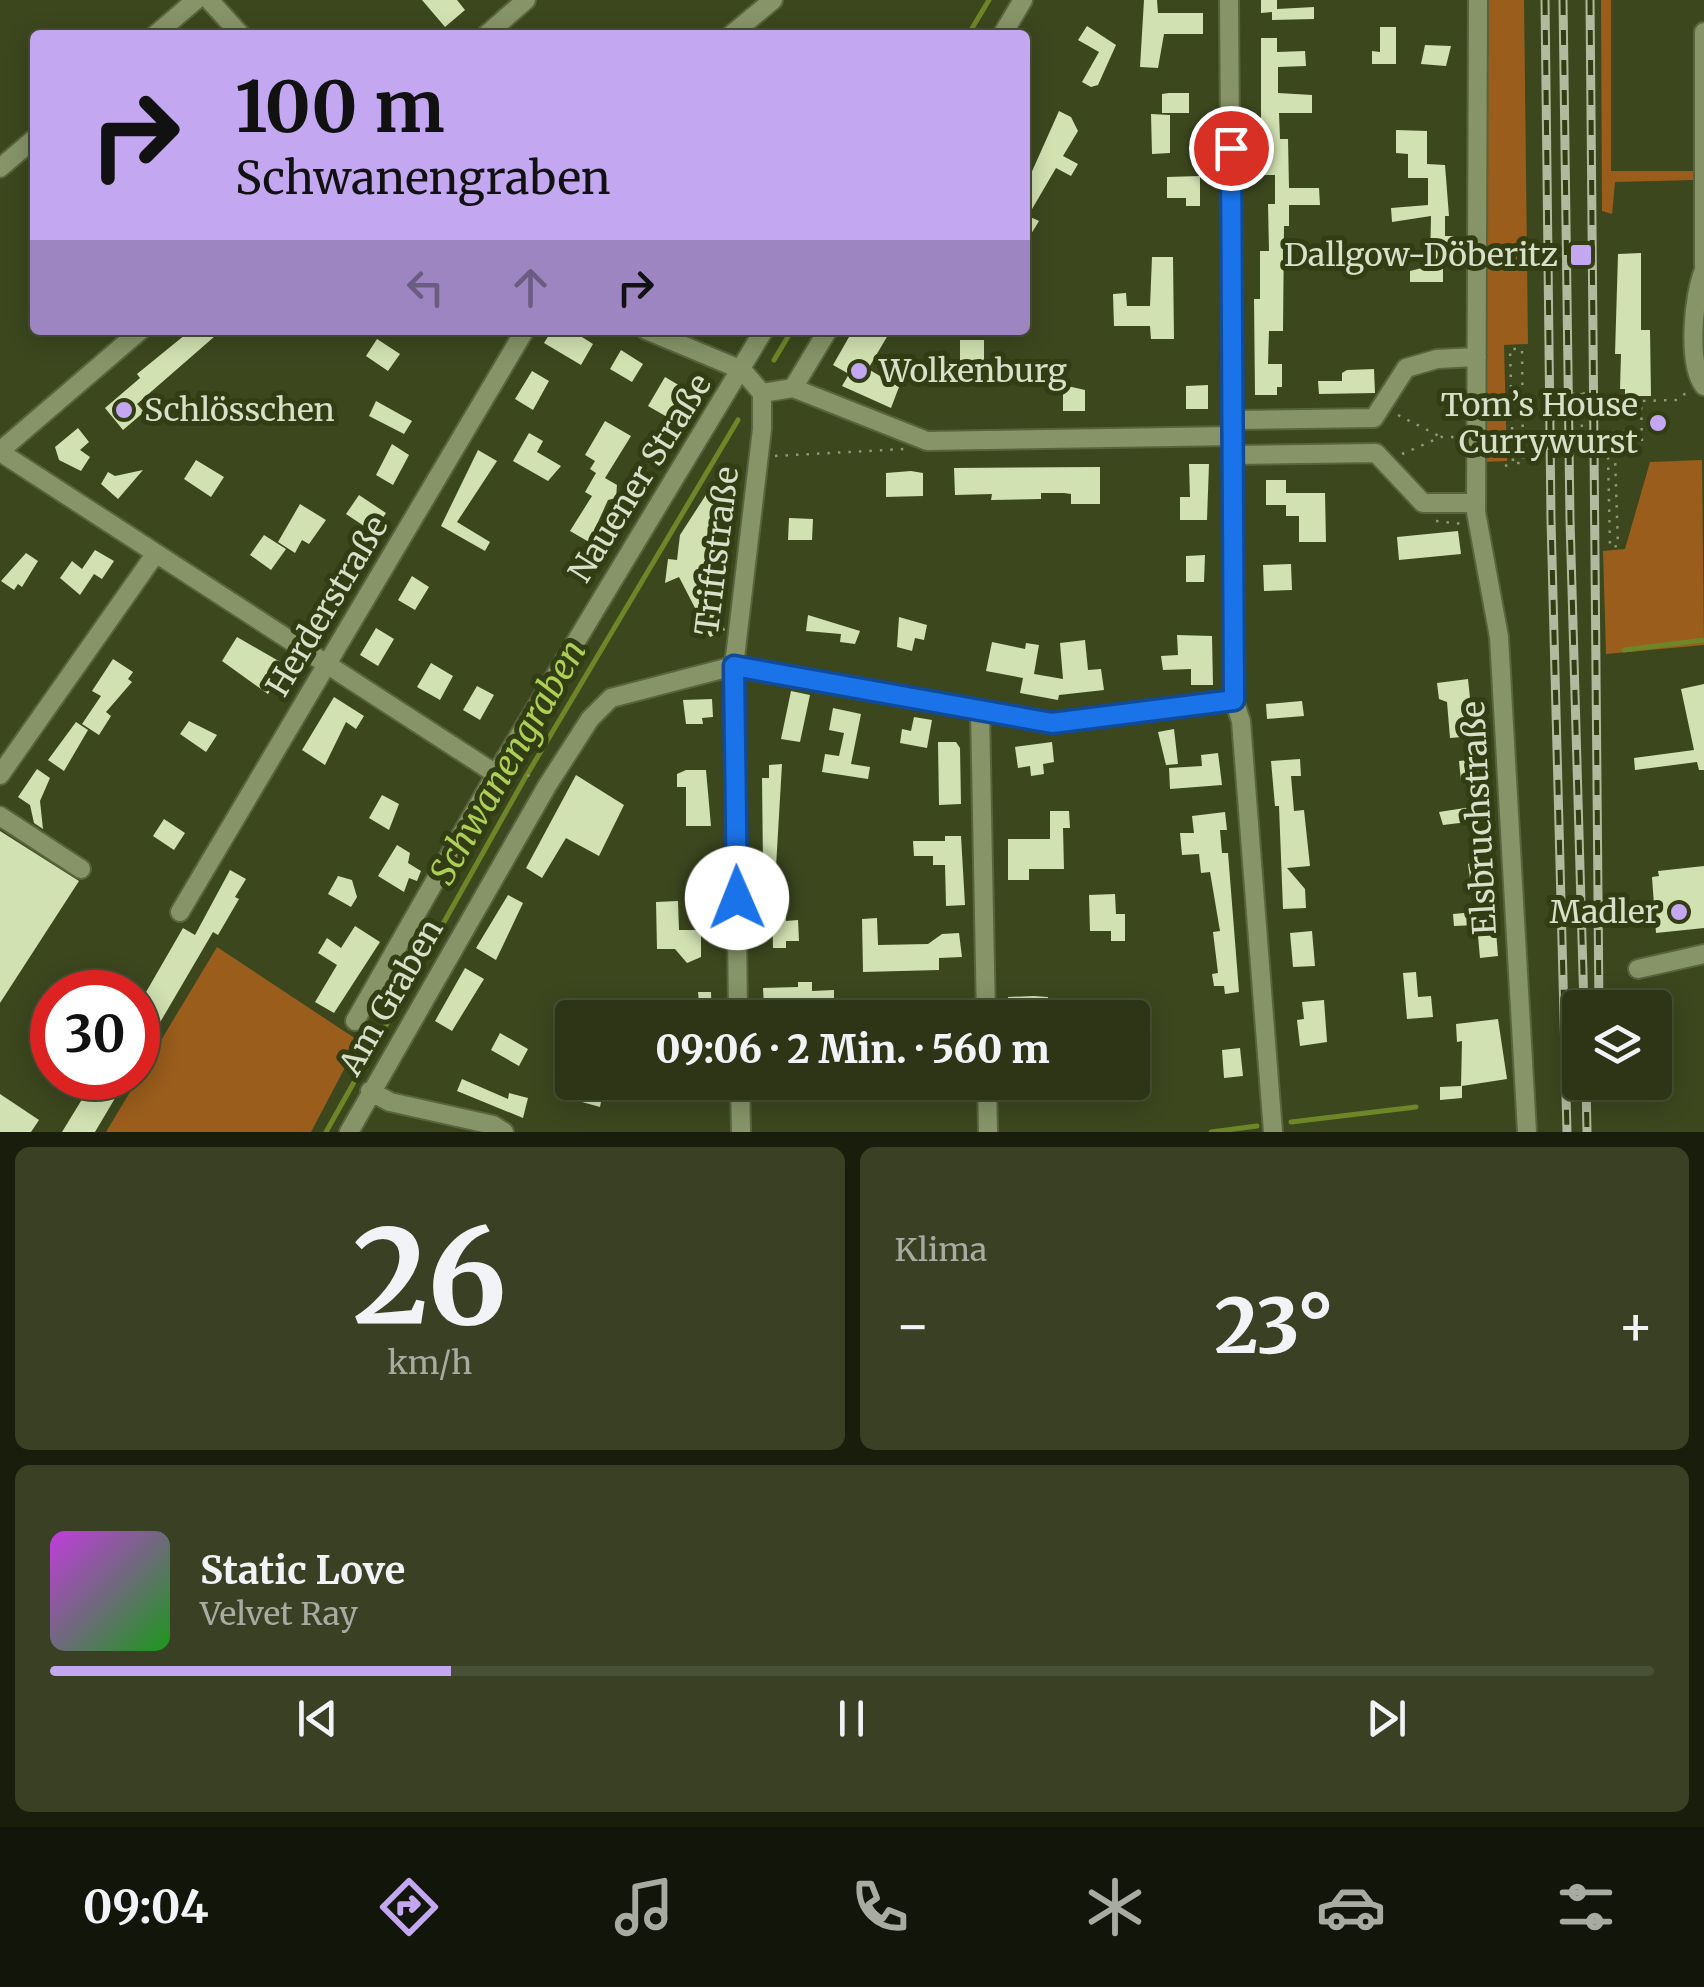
<!DOCTYPE html>
<html lang="de">
<head>
<meta charset="utf-8">
<style>
	body { margin:0; font-family:Merriweather,serif; background:#394023; color:#f1f3f6; height:100vh; display:flex; flex-direction:column; font-size:38px; white-space:nowrap }
	* { box-sizing:border-box; margin:0 }
	p { font-size:32px; color:#a7aba1 }
	.icon { flex:none; width:55px; height:55px; fill:none; stroke:currentColor; stroke-width:2; stroke-linecap:round; stroke-linejoin:round }
	.map { position:relative; height:1132px; overflow:hidden }
	.panel { display:flex; flex-direction:column; gap:15px; padding:15px; background:#191d0c; flex:1 }
	.panel>* { flex:none }
	.top-card { position:absolute; left:30px; top:30px; width:1000px; height:305px; border-radius:10px; box-shadow:0 5px 25px #0003,0 0 0 2px #485035; background:#c4a7f1; color:#111; overflow:hidden }
	.buttons { position:absolute; left:1562px; top:990px; display:grid; gap:20px }
	.buttons a { display:grid; place-items:center; width:110px; height:110px; border-radius:10px; background:#2d3516; box-shadow:0 5px 25px #0003,0 0 0 2px #485035; font-size:50px }
	.speed { position:absolute; left:30px; top:970px; display:flex; gap:20px; font-size:50px; font-weight:700; text-align:center }
	.speed>* { display:grid; place-content:center; width:130px; height:130px; border-radius:50%; background:#2d3516; box-shadow:0 5px 25px #0003,0 0 0 2px #485035; line-height:1 }
	.speed .limit { border:15px solid #d22; background:#fff; color:#111 }
	.pin { position:absolute; display:grid; place-items:center; width:85px; height:85px; color:#fff; margin:-42px; border:5px solid #fff; border-radius:50%; box-shadow:0 2px 10px #0007 }
	.me { position:absolute; width:110px; margin:-55px; rotate:359deg; stroke-linejoin:round; filter:drop-shadow(0 0 8px #0008) }
	.turn { display:flex; align-items:center; gap:35px; height:210px; padding:0 40px; font-size:45px }
	.turn .icon { width:130px; height:130px; stroke-width:2.5 }
	.turn b { display:block; font-size:70px; line-height:85px }
	.lanes { display:flex; align-items:center; height:95px; padding:0 40px; background:#0003; justify-content:center; gap:50px; direction:ltr }
	.lanes .off { opacity:.35 }
	.big { font-size:75px; font-weight:800; line-height:1.1 }
	.panel .card { flex:1; display:flex; flex-direction:column; justify-content:center; gap:15px; min-width:0; padding:0 35px; border-radius:15px; background:#394023 }
	.panel .dial { align-items:center; gap:0 }
	.dial b { font-size:130px; line-height:1 }
	.song { display:flex; align-items:center; gap:30px }
	.cover { width:120px; height:120px; border-radius:15px; background:linear-gradient(135deg,hsl(290 70% 55%),hsl(120 70% 35%)) }
	.played { height:10px; border-radius:5px; background:linear-gradient(90deg,#c4a7f1 25%,#485035 25%) }
	.keys { display:flex; justify-content:space-around; direction:ltr }
	.heat { display:flex; justify-content:space-between; align-items:center; font-size:55px; direction:ltr }
	.panel .tiles { flex:1; display:grid; gap:15px; grid-template-columns:1fr 1fr }
	.card:last-child { grid-column:span 2 }
	.trip { position:absolute; left:555px; top:1000px; width:595px; height:100px; border-radius:10px; background:#2d3516; box-shadow:0 5px 25px #0003,0 0 0 2px #485035; font-weight:800; line-height:100px; text-align:center }
	.tab-bar { display:flex; height:160px; justify-content:space-around; align-items:center; background:#121509; color:#a7aba1 }
	.tab-bar .icon { width:70px; height:70px }
	.tab-bar .active { color:#c4a7f1 }
	.tab-bar b { font-size:45px; color:#f1f3f6 }
	.map>svg:first-child { display:block }
	.green { fill:#9a5d1c }
	.lines { fill:none; stroke-linecap:round; stroke-linejoin:round }
	.stream { stroke:#6f8628; stroke-width:5 }
	.building { fill:#d1e1b1 }
	.minor-casing { stroke:#59633e; stroke-width:22 }
	.path { stroke:#8f9878; stroke-width:2.5; stroke-dasharray:2.5 8; stroke-linecap:butt }
	.minor { stroke:#869468; stroke-width:18 }
	.rail-casing { stroke:#b1ba9e; stroke-width:9 }
	.rail { stroke:#323d13; stroke-width:5; stroke-dasharray:15; stroke-linecap:butt }
	.route-casing { stroke:#114b97; stroke-width:25 }
	.route { stroke:#1a73e8; stroke-width:18 }
	.poi-dot { fill:#c4a7f1; stroke:#323d13; stroke-width:4 }
	.labels { text-anchor:middle; stroke-width:10; stroke-linejoin:round; paint-order:stroke }
	.poi-label { font-size:32px; fill:#d8e0c9; stroke:#323d13; text-anchor:end }
	.street-label { font-size:32px; fill:#d8e0c9; stroke:#323d13 }
	.water-label { font-size:35px; font-style:italic; fill:#aecf56; stroke:#323d13 }
</style>
</head>
<body>
<div class="map">
<svg width="1704" height="1132" viewBox="0 0 1704 1132">
	<rect width="100%" height="100%" fill="#3c471e"/>
	<!-- green -->
	<path class="green" d="M1484 0H1524L1528 344 1504 345 1507 461 1481 462Z
		M1601 0H1611V171H1694V180L1615 182 1612 214 1602 211Z
		M1702 460 1704 645 1606 654 1603 551 1625 549 1650 462Z
		M217 947 359 1041 311 1132H106Z"/>
	<g class="lines">
		<!-- stream -->
		<path class="stream" d="M968 35 989 0
			M774 360 792 330
			M1624 650 1704 640
			M1291 1122 1416 1107
			M326 1132 525 778 738 420
			M1211 1132 1257 1126"/>
	</g>
	<!-- building -->
	<path class="building" d="M422 0H457L465 10 445 27Z
		M1144 0H1157L1158 13H1203V34H1164L1158 68 1140 67Z
		M1261 0H1277V9L1314 7V19L1272 20V12L1261 13Z
		M1087 26 1116 45 1098 85 1091 87 1082 82 1099 52 1078 40Z
		M1380 27H1396V64H1372V51L1380 52Z
		M1261 38H1277V52L1305 51 1306 66 1278 67V93L1312 95V113H1279L1280 139H1288L1289 188H1319L1320 205H1289V226H1284L1283 331H1269L1268 364H1282V387H1277V395H1255L1254 299H1260V251H1269L1268 204H1275V175H1261Z
		M1425 45 1451 46 1446 66 1421 64Z
		M1169 93H1189V113H1162V94Z
		M1059 111 1071 117 1078 131 1063 156 1078 164 1071 176 1056 168 1028 216 1039 221 1025 244V187Z
		M1151 114 1170 115V153L1152 154Z
		M1396 130 1427 131V164L1445 165 1449 216H1445V236H1455L1454 257 1443 256V282H1410V271L1430 266 1431 216 1392 222 1391 208 1428 205V178H1408V154L1396 153Z
		M1200 176V206H1186V198H1167V177Z
		M1641 253V330H1650L1651 396H1625V389H1620L1621 354H1615L1618 254Z
		M1152 257H1173L1174 339H1151L1150 326H1114L1113 294 1126 293 1127 306H1150Z
		M191 330H222L137 404 144 412 123 430 105 408 140 378 137 374Z
		M552 330H571L593 344 581 365 544 343Z
		M853 330H891L868 369 899 387 891 408 842 386 849 374 833 365Z
		M377 339 400 354 388 371 366 356Z
		M960 340H984V376L968 375V361H960Z
		M621 350 643 364 632 382 610 369Z
		M1374 369 1375 393 1319 394 1318 381H1342V373L1347 370Z
		M532 371 549 381 533 410 515 399Z
		M665 377 687 390 669 418 648 406Z
		M1063 385 1085 390V411H1063Z
		M1208 385V409H1186V386Z
		M376 401 412 421 404 434 369 416Z
		M605 421 631 436 605 478 617 485 616 498 608 500 589 542 570 531 592 496 585 492 596 473 590 469 595 461 585 455Z
		M78 428 89 442 80 450 90 457 81 471 59 460 55 447Z
		M529 433 543 441 537 452 561 466 548 481 513 461Z
		M392 444 409 455 393 485 376 475Z
		M478 450 497 461 457 522 490 542 485 551 441 526Z
		M196 460 224 477 211 497 184 479Z
		M1189 464H1209L1207 520H1180V497H1190Z
		M1100 467V504H1071V494L1064 493H1041V499L991 500 992 494 955 495 954 468Z
		M143 470 118 499 101 484 108 472 115 476Z
		M911 471 923 473V496L886 497V473Z
		M1266 480H1286V493H1325L1326 542H1299V516H1286V505H1266Z
		M711 487 729 498 714 536 711 535 702 611 713 605 725 630 710 637 679 577 665 583 668 559 677 560 680 535Z
		M359 495 386 513 373 532 346 514Z
		M300 504 326 520 309 544 302 540 295 553 278 542Z
		M789 518 813 519 812 540H788Z
		M1458 531 1461 554 1399 560 1397 537Z
		M264 535 286 549 271 570 250 555Z
		M95 550 114 561 102 579 94 574 80 595 60 578 72 561 82 569Z
		M26 553 38 561 22 587 18 584 14 590 1 581Z
		M1205 555 1204 582H1186V556Z
		M1291 564 1292 590 1264 591 1263 565Z
		M412 576 429 587 415 610 398 600Z
		M808 615 860 631 855 644 840 642 841 634 806 631Z
		M899 617 927 625 924 640 915 638 912 651 897 647Z
		M376 628 394 639 378 666 360 655Z
		M1177 635 1212 636 1213 685H1191V669L1163 670 1161 656 1178 655Z
		M237 637 296 671 283 693 272 687 268 694 222 661Z
		M1085 640 1088 670 1101 669 1104 690 1059 695 1058 700 1020 693 1023 678 986 671 992 642 1025 649 1026 643 1039 645 1034 674 1063 679 1060 643Z
		M113 659 133 672 128 679 132 682 106 712 111 716 99 735 82 724 101 696 92 691Z
		M431 663 453 676 440 700 417 687Z
		M1468 679 1474 736 1450 738 1447 702 1439 699 1437 683Z
		M1704 684V770H1699L1697 762 1635 770 1634 758 1694 750 1681 689Z
		M477 686 494 695 480 720 463 710Z
		M791 691 810 695 800 742 781 739Z
		M334 697 364 716 356 729 346 722 325 765 302 750Z
		M712 699 713 717 702 718 703 724H686L683 700Z
		M1302 701 1304 716 1267 719 1266 704Z
		M833 708 861 714 851 764 870 767 868 779 822 772 825 754 839 756 844 733 829 730Z
		M914 717 932 720 927 748 900 743 902 729 911 731Z
		M189 721 217 735 206 752 180 734Z
		M76 722 88 730 64 771 48 760Z
		M1174 729 1178 764 1166 765 1158 732Z
		M938 742H956L960 748 961 804 939 805Z
		M1052 742 1054 762 1043 764 1044 774 1031 776 1030 766 1018 768 1015 747Z
		M1218 753 1222 785 1170 789 1169 768 1202 766 1201 755Z
		M1300 759 1301 776H1291L1294 811 1304 810 1310 866 1287 868 1305 889 1306 908 1283 909 1279 806H1275L1271 761Z
		M1478 759 1482 800 1492 799 1493 819 1443 825 1439 812 1471 807 1470 780 1461 781 1459 761Z
		M782 764 776 867H763L762 778H769V765Z
		M37 769 50 778 40 801 43 829 34 823 30 805 18 797Z
		M686 770H706L711 826H686V787H677V774Z
		M576 775 624 805 599 856 566 838 542 878 526 868Z
		M382 795 399 804 389 830 369 818Z
		M1050 811H1069L1070 828H1063L1064 869H1029V880H1008V839H1050Z
		M1225 812 1227 830H1220L1222 853H1228L1239 992 1225 994 1224 986H1214L1212 974 1218 973 1213 932 1220 931 1210 872 1201 873 1199 854 1182 855 1180 833H1194L1192 816Z
		M164 819 185 833 174 850 153 836Z
		M0 831 79 881 0 1003Z
		M945 836H961L965 905 946 906 945 865H933V856H914L913 841H945Z
		M397 845 410 853 408 863 421 871 417 881 409 878 404 892 378 876Z
		M1485 858 1488 893H1493L1498 956 1480 958 1477 925 1454 926 1453 914 1475 912 1468 864Z
		M1704 866V928L1656 933 1652 877 1659 876 1658 871Z
		M230 870 246 879 235 897 239 899 218 935 213 932 138 1060V1006L183 928 195 935Z
		M338 876 352 880 357 897 351 907 328 894Z
		M763 891H785L786 921 798 920 799 941H786V948H773L772 907H764Z
		M1115 894 1116 914H1125V941H1111V931H1090L1089 895Z
		M508 895 523 903 496 960 476 948Z
		M678 901 679 930H701V957L687 963 675 949H657L656 902Z
		M877 918 878 945 928 944 942 934 959 933 962 957 939 958V970L863 972 862 919Z
		M355 926 380 942 334 1013 315 1002 337 965 318 953 327 938 341 948Z
		M1312 931 1315 966 1293 967 1290 933Z
		M465 968 484 979 452 1031 435 1021Z
		M1416 972 1418 997 1431 996 1433 1017 1407 1019 1403 973Z
		M798 982H812V991L834 990V1004L764 1008 763 988 798 987Z
		M698 992H711L712 1018H667V1004L699 1002Z
		M1034 996 1048 997 1049 1012H1034V1018H1008V997Z
		M1324 1000 1327 1042 1300 1046 1297 1020 1304 1019 1302 1002Z
		M1498 1019 1507 1079 1462 1086V1098L1440 1100V1087L1461 1086 1462 1041 1457 1042 1456 1024Z
		M500 1033 528 1049 519 1066 491 1050Z
		M1240 1048 1243 1076 1224 1078 1222 1050Z
		M95 1078H127L95 1132H62Z
		M462 1079 508 1099 509 1093 528 1098 523 1118 457 1091Z
		M583 1083 604 1087 600 1107 571 1099 575 1086 582 1088Z
		M0 1094 39 1120 31 1132H0Z"/>
	<g class="lines">
		<!-- minor casing -->
		<g class="minor-casing">
			<path id="minor" d="M209 0 241 35
				M1229 0 1234 700 1241 721 1273 1132
				M1478 0 1476 512 1499 637 1527 1132
				M1704 32V266
				M155 35 196 0
				M486 35 526 0
				M731 35 773 0
				M1002 35 1023 0
				M0 168 35 138
				M1704 270C1693 296 1687 364 1704 386
				M646 330 742 370 762 393
				M793 388 828 330
				M762 393 793 388 927 441 1233 436
				M1233 420 1374 418 1406 368 1437 359 1477 357
				M0 451 141 330
				M0 452 496 774
				M1233 455 1376 453 1423 503H1475
				M980 711 986 1018
				M0 775 156 553
				M0 816 81 869
				M180 912 525 330
				M1638 969 1704 954
				M738 1018 734 666 762 429V393
				M355 1021 496 774 764 330
				M740 1082 741 1132
				M987 1082 988 1132
				M370 1091 390 1102 493 1125 504 1132
				M349 1132 547 786 590 719 611 698 734 666 1052 723 1234 700"/>
		</g>
		<!-- path -->
		<path class="path" d="M1581 393 1582 433
			M1572 394 1590 393
			M1398 415 1439 436
			M1612 432H1640
			M1493 435 1510 434
			M1402 454 1441 437H1460
			M775 456 904 449
			M1608 457 1610 547 1618 546 1615 457 1628 446 1642 443 1641 401 1677 400 1687 392
			M1505 466 1513 463 1510 349H1522L1523 463H1513
			M1436 521 1463 524
			M518 770 533 778"/>
		<!-- minor -->
		<use href="#minor" class="minor"/>
		<!-- rail casing -->
		<g class="rail-casing">
			<path id="rail" d="M1545 0 1551 520 1567 1132
				M1563 0 1570 520 1584 1008
				M1590 0 1599 1008
				M1586 1082 1587 1132"/>
		</g>
		<!-- rail -->
		<use href="#rail" class="rail"/>
	</g>
	<g class="lines">
		<!-- route casing -->
		<g class="route-casing">
			<path id="route" d="M737 898 734 666 1052 723 1234 700 1231 148"/>
		</g>
		<!-- route -->
		<use href="#route" class="route"/>
	</g>
	<!-- markers -->
	<g class="poi-dot">
		<rect x="1569" y="243" width="24" height="24" rx="5"/>
		<circle cx="859" cy="371" r="10"/>
		<circle cx="124" cy="410" r="10"/>
		<circle cx="1658" cy="423" r="10"/>
		<circle cx="1679" cy="912" r="10"/>
	</g>
	<g class="labels">
		<!-- poi labels -->
		<g class="poi-label">
			<text x="1558" y="266">Dallgow-Döberitz</text>
			<text x="879" y="382" text-anchor="start">Wolkenburg</text>
			<text x="1638" y="416">Tom’s House<tspan x="1638" dy="37">Currywurst</tspan></text>
			<text x="144" y="421" text-anchor="start">Schlösschen</text>
			<text x="1659" y="923">Madler</text>
		</g>
		<!-- street labels -->
		<g class="street-label">
			<text transform="translate(640 478) rotate(-58)" y="11">Nauener Straße</text>
			<text transform="translate(717 551) rotate(-83)" y="11">Triftstraße</text>
			<text transform="translate(327 606) rotate(-59)" y="11">Herderstraße</text>
			<text transform="translate(1479 818) rotate(-93)" y="11">Elsbruchstraße</text>
			<text transform="translate(391 997) rotate(-60)" y="11">Am Graben</text>
		</g>
		<!-- water labels -->
		<g class="water-label">
			<text transform="translate(508 762) rotate(-60)" y="12">Schwanengraben</text>
		</g>
	</g>
</svg>
<div class="buttons">
<a><svg class="icon" aria-label="layers" viewBox="0 0 24 24"><path d="M12 4l9 5-9 5-9-5zM3 14l9 5 9-5"/></svg></a>
</div>
<div class="speed"><div class="limit">30</div></div>
<div class="pin" style="left:1231px;top:148px;background:#d93025"><svg class="icon" aria-label="arrive" viewBox="0 0 24 24"><path d="M6 21V4h12l-3 4 3 4H6"/></svg></div>
<svg class="me" style="left:737px;top:898px" viewBox="-20 -20 40 40"><circle r="19" fill="#fff"/><path d="M0-13L10 11 0 6-10 11z" fill="#1a73e8"/></svg>
<div class="trip">09:06 · 2 Min. · 560 m</div>
<div class="top-card">
<div class="turn"><svg class="icon" aria-label="right" viewBox="0 0 24 24"><path d="M7 20v-9h11M14 6l5 5-5 5"/></svg><div><b>100 m</b>Schwanengraben</div></div>
<div class="lanes"><svg class="icon off" aria-label="left" viewBox="0 0 24 24"><path d="M17 20v-9H6M10 6l-5 5 5 5"/></svg><svg class="icon off" aria-label="ahead" viewBox="0 0 24 24"><path d="M12 20V5M6 11l6-6 6 6"/></svg><svg class="icon" aria-label="right" viewBox="0 0 24 24"><path d="M7 20v-9h11M14 6l5 5-5 5"/></svg></div>
</div>
</div>
<section class="panel">
<div class="tiles">
<div class="card dial"><b>26</b><p>km/h</p></div>
<div class="card"><p>Klima</p>
<div class="heat"><a>−</a><b class="big">23°</b><a>+</a></div>
</div>
<div class="card">
<div class="song"><i class="cover"></i><div><b>Static Love</b><p>Velvet Ray</p></div></div>
<div class="played"></div>
<div class="keys"><svg class="icon" aria-label="previous" viewBox="0 0 24 24"><path d="M18 5L8 12l10 7zM5 5v14"/></svg><svg class="icon" aria-label="pause" viewBox="0 0 24 24"><path d="M8 5v14M16 5v14"/></svg><svg class="icon" aria-label="next" viewBox="0 0 24 24"><path d="M6 5l10 7-10 7zM19 5v14"/></svg></div>
</div>
</div>
</section>
<nav class="tab-bar">
<b>09:04</b>
<svg class="icon active" aria-label="directions" viewBox="0 0 24 24"><path d="M12 3l9 9-9 9-9-9zM9 14v-3h6M13 9l2 2-2 2"/></svg>
<svg class="icon" aria-label="music" viewBox="0 0 24 24"><path d="M9 18V5l10-2v13"/><circle cx="6" cy="18" r="3"/><circle cx="16" cy="16" r="3"/></svg>
<svg class="icon" aria-label="phone" viewBox="0 0 24 24"><path d="M5 4h4l2 5-3 2q2 4 5 5l2-3 5 2v4C11 20 4 13 5 4z"/></svg>
<svg class="icon" aria-label="climate" viewBox="0 0 24 24"><path d="M12 3v18M4 7l16 10M4 17L20 7"/></svg>
<svg class="icon" aria-label="car" viewBox="0 0 24 24"><path d="M5 17H2v-5l4-1 3-4h7l3 4 3 1v5h-3M9 17h6M6 11h13"/><circle cx="7" cy="17" r="2"/><circle cx="17" cy="17" r="2"/></svg>
<svg class="icon" aria-label="filters" viewBox="0 0 24 24"><path d="M4 7h16M4 17h16"/><circle cx="9" cy="7" r="2"/><circle cx="15" cy="17" r="2"/></svg>
</nav>
</body>
</html>
